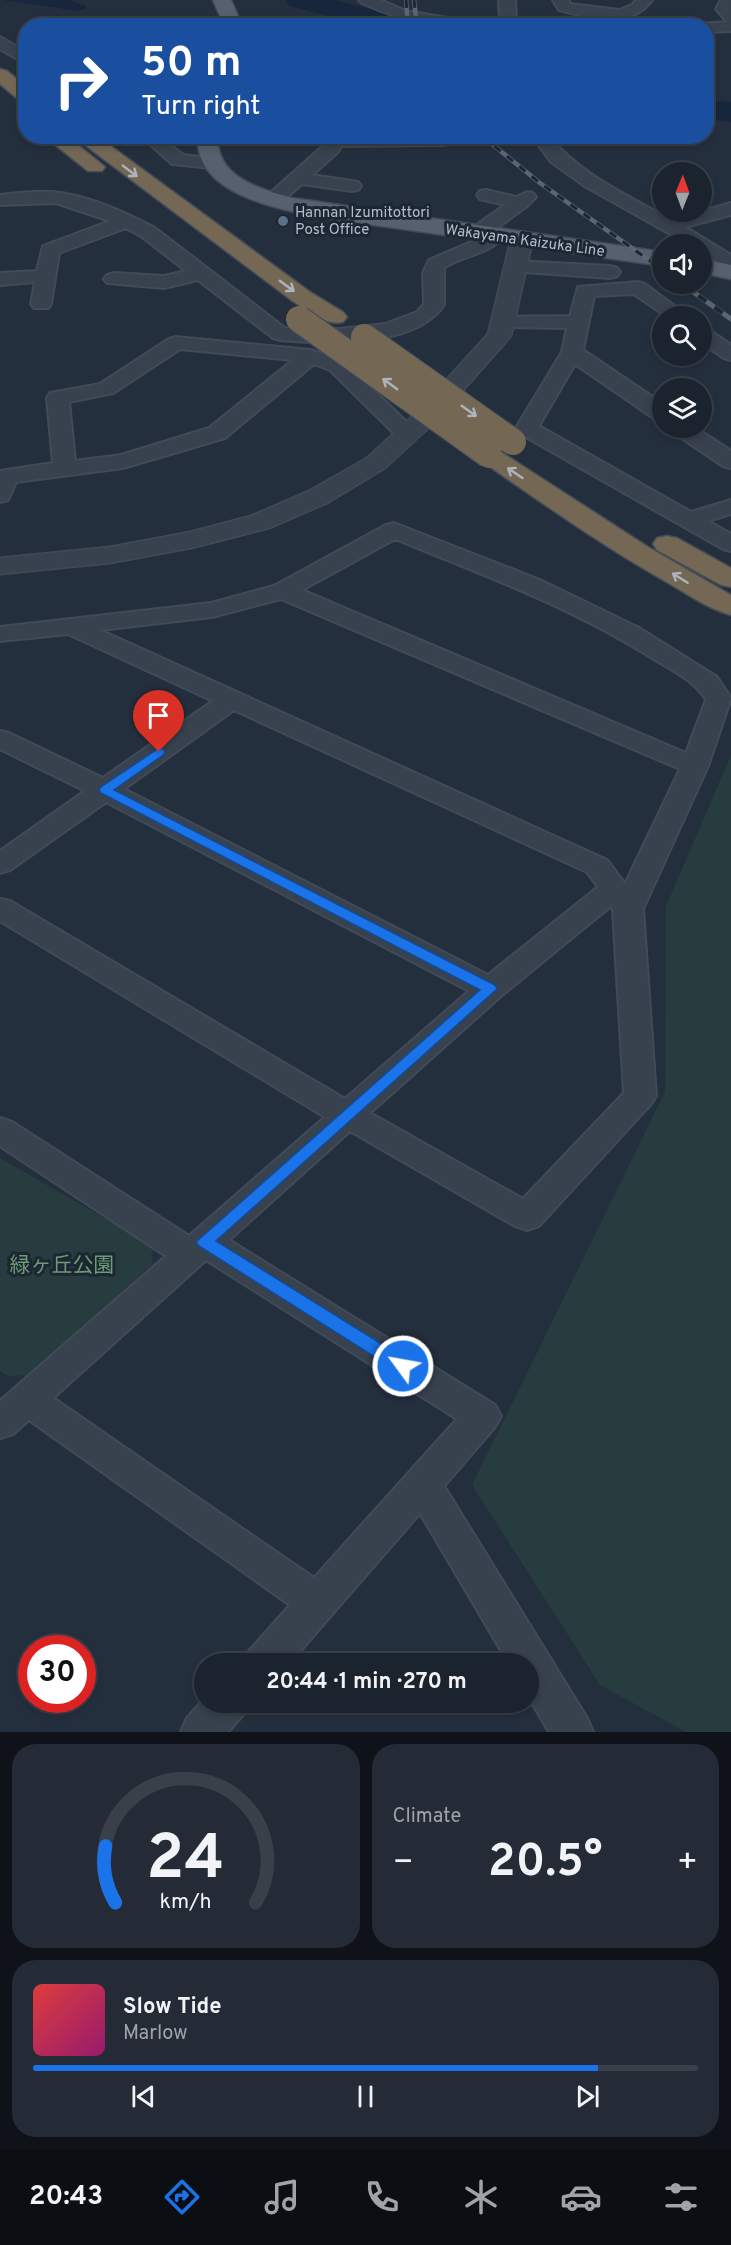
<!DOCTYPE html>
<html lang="en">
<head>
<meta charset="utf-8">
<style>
	body { margin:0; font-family:Overpass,"Noto Sans JP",sans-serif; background:#242b36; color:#f1f3f6; height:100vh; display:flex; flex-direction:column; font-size:22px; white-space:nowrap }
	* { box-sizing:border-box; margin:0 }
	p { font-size:20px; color:#a0a4aa }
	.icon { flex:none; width:33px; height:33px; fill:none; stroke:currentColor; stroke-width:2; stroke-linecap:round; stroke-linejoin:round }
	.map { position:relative; height:1732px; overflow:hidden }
	.side { display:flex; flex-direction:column; gap:12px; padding:12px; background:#0f1319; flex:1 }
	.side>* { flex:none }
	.banner { position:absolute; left:18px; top:18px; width:696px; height:126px; border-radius:24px; box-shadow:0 3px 9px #0003,0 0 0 2px #39404a; background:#1a4fa0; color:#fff; overflow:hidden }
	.needle { width:39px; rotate:1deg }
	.tools { position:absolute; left:652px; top:162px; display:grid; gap:12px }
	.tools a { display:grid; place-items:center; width:60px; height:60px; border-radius:50%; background:#1b232e; box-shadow:0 3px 9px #0003,0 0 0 2px #39404a; font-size:30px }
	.speed { position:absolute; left:18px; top:1635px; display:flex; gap:12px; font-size:30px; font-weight:700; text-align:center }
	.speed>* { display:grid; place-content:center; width:78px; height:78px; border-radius:50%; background:#1b232e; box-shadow:0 3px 9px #0003,0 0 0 2px #39404a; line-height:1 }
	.speed .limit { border:9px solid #d22; background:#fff; color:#111 }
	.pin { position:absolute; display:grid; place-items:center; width:51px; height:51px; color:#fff; margin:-62px -26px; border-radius:50% 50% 50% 0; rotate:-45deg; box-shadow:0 0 6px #0007 }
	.pin .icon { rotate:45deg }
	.me { position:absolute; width:66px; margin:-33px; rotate:302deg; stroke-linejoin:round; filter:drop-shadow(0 0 4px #0008) }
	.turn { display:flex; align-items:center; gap:21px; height:126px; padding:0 24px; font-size:27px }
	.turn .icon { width:78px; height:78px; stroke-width:2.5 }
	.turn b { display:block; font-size:42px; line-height:51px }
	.big { font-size:45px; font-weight:700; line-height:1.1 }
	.side .card { flex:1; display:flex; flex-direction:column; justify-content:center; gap:9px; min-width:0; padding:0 21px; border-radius:24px; background:#242b36 }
	.side .dial { align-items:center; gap:0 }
	.dial svg { height:156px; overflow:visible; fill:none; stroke:#39404a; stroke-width:7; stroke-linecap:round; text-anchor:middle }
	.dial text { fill:#f1f3f6; stroke:none }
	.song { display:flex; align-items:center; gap:18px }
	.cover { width:72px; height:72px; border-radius:9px; background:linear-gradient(135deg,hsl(0 70% 55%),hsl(320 70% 35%)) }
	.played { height:6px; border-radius:3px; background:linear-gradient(90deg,#1a73e8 85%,#39404a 85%) }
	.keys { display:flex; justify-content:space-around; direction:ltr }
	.heat { display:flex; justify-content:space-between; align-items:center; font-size:33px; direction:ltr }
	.side .tiles { flex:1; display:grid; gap:12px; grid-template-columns:1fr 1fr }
	.card:last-child { grid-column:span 2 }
	.trip { position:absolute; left:194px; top:1653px; width:345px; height:60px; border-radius:30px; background:#1b232e; box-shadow:0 3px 9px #0003,0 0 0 2px #39404a; font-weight:700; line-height:60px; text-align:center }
	.tab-bar { display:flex; height:96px; justify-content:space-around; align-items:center; background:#0b0e12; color:#a0a4aa }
	.tab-bar .icon { width:42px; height:42px }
	.tab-bar .selected { color:#1a73e8 }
	.tab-bar b { font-size:27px; color:#f1f3f6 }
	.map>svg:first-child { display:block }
	.green { fill:#263c3f }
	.water { fill:#17263c }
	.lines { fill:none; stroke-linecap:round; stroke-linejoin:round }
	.river { fill:#17263c; fill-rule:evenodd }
	.minor-casing { stroke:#414a57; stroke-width:4 }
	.tertiary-casing { stroke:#414a57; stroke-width:3 }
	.primary-casing { stroke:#414a57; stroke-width:3 }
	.motorway-casing { stroke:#434c59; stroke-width:3 }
	.minor { fill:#38414e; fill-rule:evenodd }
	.tertiary { fill:#38414e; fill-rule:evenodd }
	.primary { fill:#56606e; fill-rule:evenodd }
	.motorway { fill:#746855; fill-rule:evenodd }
	.rail-far1-casing { stroke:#5a6575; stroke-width:4.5 }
	.rail-casing { stroke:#5a6575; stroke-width:5 }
	.rail-far1 { stroke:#1d2633; stroke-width:3; stroke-dasharray:8; stroke-linecap:butt }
	.rail { stroke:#1d2633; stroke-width:4; stroke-dasharray:10; stroke-linecap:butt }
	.motorway-bridge-casing { stroke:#434c59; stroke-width:28; stroke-linecap:butt }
	.motorway-bridge { stroke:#746855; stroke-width:26 }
	.oneway { stroke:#aeb4bd }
	.route { fill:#1a73e8; stroke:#114b97; stroke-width:1.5 }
	.service-dot { fill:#5c6f8a; stroke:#1d2633; stroke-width:2 }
	.labels { text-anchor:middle; stroke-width:6; stroke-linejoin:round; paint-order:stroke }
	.far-poi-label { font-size:15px; fill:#b4bcc9; stroke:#1d2633; text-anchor:start }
	.far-street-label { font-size:15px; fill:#b4bcc9; stroke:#1d2633 }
	.near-park-label { font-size:21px; fill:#6b9a76; stroke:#1d2633 }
</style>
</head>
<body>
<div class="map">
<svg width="731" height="1732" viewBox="0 0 731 1732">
	<rect width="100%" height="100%" fill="#242f3e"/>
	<!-- green -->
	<path class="green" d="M731 755V1732H686L600 1685 472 1485 665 1092 666 906Z
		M0 1158 153 1246 152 1264 32 1375 8 1376 0 1371Z"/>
	<!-- water -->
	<path class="water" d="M2 0H69L86 6V9L79 11Z"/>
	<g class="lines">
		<!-- river -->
		<path class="river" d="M285 0H334L415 20 419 26H367L289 6Z
			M706 100 731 102V122L706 119Z"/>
		<!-- minor casing -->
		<g class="minor-casing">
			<path id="minor" d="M359 0H380L406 11 466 21 473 26C426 26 405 22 362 3Z
				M499 0H515L516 17 520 26H504L500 17Z
				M553 0H569L570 4 619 10 632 5 636 0H652C630 30 589 18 559 10Z
				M721 0H731V31L706 32V26H699L701 24 727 22 716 9Z
				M229 19 234 21 236 26H203L210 21Z
				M0 37 26 52V64L0 49Z
				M141 136H160L183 155 218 159 221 163 218 167 212 168 172 164Z
				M324 136H449L452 140 449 144 443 145 341 146 338 152 312 175 358 182 361 186 358 190 352 191 302 184 280 203H268L265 199 268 195 323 146Z
				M532 136H549C580 175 629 196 671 220L731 203V215L685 227 731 255V269L702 253V244H688L583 185 551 162Z
				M486 190 516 197 527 192 533 193 536 197 526 207 493 231 501 232 503 236C490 255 462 255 444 268V305C415 348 326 344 280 340L273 338 198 280 164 288 107 283 104 279 107 275 114 273 164 276 186 271 141 236 126 228 59 253 51 304 48 308H34L31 304 35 282 0 285V273L37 271 43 246 110 221 56 203 0 205V195C17 193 35 191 52 192 88 195 124 212 155 228L285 328 339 329 385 324 417 312 424 304 423 273 429 260 478 239 471 237 469 233 471 229 505 205 480 199 477 195 480 191Z
				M516 261 610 266 617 268 620 272 617 276 610 278 509 271 506 267 509 263Z
				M638 282 645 284 688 316H666L634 294 594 296 583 350 663 404V420L655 419 575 364 539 426 691 512 731 500V514L708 521 731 534V551L723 549 519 433 516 428 562 352 567 328 503 327 496 325 493 321 496 317 570 316 578 287Z
				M702 328 709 330 731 345V360L724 358 702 343Z
				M176 337 311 350 344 362 418 433 415 438 407 440 399 438 330 370 314 364 225 438 123 468 16 482 8 500 0 502V471L53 463 47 398 50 393 100 384 169 339ZM180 349 293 360 209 428 121 455 75 461 69 402 113 393Z
				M671 428H696L731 451V468L723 466 674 433Z
				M394 523 540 580 639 628 717 677 731 698 708 766 643 909 656 1096 651 1104 539 1226 527 1230 515 1226 350 1131 229 1240 495 1405 501 1416 495 1427 444 1486 587 1718 593 1732H549L528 1696V1664H509L420 1513 289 1664H243L249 1651 290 1605 29 1420 13 1434 0 1438V1401L166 1256 0 1146V1118L12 1122 189 1236 325 1117 0 921V899L10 901 345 1099 469 991 106 802 10 870 0 873V851L85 791 0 749V731L9 733 103 778 213 701 68 634 0 641V627L211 603 274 586 386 525ZM395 539C485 575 575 609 657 661 675 672 695 681 706 700L686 753 302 590ZM281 599 680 769 625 884 607 860 100 630 212 617ZM234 710 587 872 598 887 488 975 124 789ZM611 906 613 910 624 1093 523 1199 370 1113 501 996ZM206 1260 457 1419 314 1578 53 1398Z
				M204 1699V1702H248L243 1715 228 1732H181L187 1718Z"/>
		</g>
		<!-- tertiary casing -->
		<g class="tertiary-casing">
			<path id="tertiary" d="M522 232 530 234 533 239 511 336 436 421 385 468 327 503 269 528 191 548 110 563 0 574V558L110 547 190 532 251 516 309 491 367 458 418 411 488 334 511 239 514 234Z"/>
		</g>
		<!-- primary casing -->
		<g class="primary-casing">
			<path id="primary" d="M213 0H231L238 16V26H220V16Z
				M198 136H218C215 177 260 189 292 198L663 252V266L331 219C287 211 193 197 198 136Z
				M702 259 731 265V279L702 273Z"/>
		</g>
		<!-- motorway casing -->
		<g class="motorway-casing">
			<path id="motorway" d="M0 69 7 71 26 86V102L19 100 0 84Z
				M44 136H67L105 167 102 171H88Z
				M73 136H97L310 292 343 312 347 317 343 322C325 326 309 311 294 302Z
				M489 447 498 450 648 547 731 595V615C708 609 686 593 665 581 601 545 541 502 480 460L476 455 480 450Z
				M667 536 677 538 731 568V587L721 585 657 550 653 544 657 538Z"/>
		</g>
		<!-- minor -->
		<use href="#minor" class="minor"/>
		<!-- tertiary -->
		<use href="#tertiary" class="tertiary"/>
		<!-- primary -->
		<use href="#primary" class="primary"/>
		<!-- motorway -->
		<use href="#motorway" class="motorway"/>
		<!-- rail-far1 casing -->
		<g class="rail-far1-casing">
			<path id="rail-far1" d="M406 0 408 26
				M414 0 417 26
				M482 136 540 183 663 270"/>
		</g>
		<!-- rail casing -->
		<g class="rail-casing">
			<path id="rail" d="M682 284 731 319"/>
		</g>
		<!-- rail-far1 -->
		<use href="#rail-far1" class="rail-far1"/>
		<!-- rail -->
		<use href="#rail" class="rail"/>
		<!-- motorway-bridge casing -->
		<g class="motorway-bridge-casing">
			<path id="motorway-bridge" d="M299 319 489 455
				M364 337 513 442"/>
		</g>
		<!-- motorway-bridge -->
		<use href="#motorway-bridge" class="motorway-bridge"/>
	</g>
	<!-- one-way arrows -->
	<defs><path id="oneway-shaft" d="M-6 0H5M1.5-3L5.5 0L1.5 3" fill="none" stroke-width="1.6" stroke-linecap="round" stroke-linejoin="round" transform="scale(1.5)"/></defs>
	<g class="oneway">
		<use href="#oneway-shaft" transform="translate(130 171) rotate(37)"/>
		<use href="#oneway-shaft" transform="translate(287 286) rotate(36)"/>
		<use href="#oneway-shaft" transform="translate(390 384) rotate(-144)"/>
		<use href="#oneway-shaft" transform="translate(469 411) rotate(35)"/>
		<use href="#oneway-shaft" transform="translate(515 473) rotate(-146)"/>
		<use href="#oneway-shaft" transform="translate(680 578) rotate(-148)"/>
	</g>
	<!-- route -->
	<path class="route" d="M159 748 163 749 165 752 163 755 114 790 495 985 497 989 216 1241 409 1361 411 1366 409 1371 403 1373 397 1371 199 1246 196 1242 480 990 101 793 99 790 101 787Z"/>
	<!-- markers -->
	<circle class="service-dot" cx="283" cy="221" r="6"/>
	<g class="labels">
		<!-- far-poi labels -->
		<g class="far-poi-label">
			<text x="295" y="217">Hannan Izumitottori<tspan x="295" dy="17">Post Office</tspan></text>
		</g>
		<!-- far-street labels -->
		<g class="far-street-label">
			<text transform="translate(525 240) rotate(8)" y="5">Wakayama Kaizuka Line</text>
		</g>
		<!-- near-park labels -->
		<g class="near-park-label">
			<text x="62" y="1272">緑ヶ丘公園</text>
		</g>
	</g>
</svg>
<div class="tools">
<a><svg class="needle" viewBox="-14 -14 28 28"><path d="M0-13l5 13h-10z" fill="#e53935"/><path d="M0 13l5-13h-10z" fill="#a0a4aa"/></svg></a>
<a><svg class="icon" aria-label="sound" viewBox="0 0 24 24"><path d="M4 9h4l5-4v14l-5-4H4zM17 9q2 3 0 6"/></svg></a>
<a><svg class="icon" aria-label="search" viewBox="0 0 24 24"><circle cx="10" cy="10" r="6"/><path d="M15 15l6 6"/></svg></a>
<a><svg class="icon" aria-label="layers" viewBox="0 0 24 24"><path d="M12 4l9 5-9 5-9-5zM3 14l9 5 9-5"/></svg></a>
</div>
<div class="speed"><div class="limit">30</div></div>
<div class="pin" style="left:159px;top:752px;background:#d93025"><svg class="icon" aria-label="arrive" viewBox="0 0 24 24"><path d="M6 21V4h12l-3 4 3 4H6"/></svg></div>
<svg class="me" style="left:403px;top:1366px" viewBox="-20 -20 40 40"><circle r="17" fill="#1a73e8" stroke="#fff" stroke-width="3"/><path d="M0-11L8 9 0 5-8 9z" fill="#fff"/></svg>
<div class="trip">20:44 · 1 min · 270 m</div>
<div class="banner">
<div class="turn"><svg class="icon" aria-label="right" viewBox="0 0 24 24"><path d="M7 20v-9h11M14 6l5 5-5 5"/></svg><div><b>50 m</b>Turn right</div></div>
</div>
</div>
<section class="side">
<div class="tiles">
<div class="card dial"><svg viewBox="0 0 100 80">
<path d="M14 69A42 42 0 1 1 86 69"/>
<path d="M14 69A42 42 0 0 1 9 40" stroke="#1a73e8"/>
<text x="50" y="56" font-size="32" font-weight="700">24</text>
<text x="50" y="72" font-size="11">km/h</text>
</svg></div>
<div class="card"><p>Climate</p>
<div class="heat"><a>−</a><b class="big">20.5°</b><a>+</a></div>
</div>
<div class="card">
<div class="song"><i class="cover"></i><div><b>Slow Tide</b><p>Marlow</p></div></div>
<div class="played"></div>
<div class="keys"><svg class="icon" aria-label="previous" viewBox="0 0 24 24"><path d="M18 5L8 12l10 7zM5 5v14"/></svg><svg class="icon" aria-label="pause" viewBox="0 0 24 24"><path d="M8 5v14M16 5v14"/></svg><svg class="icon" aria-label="next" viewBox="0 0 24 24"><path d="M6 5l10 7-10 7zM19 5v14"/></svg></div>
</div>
</div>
</section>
<nav class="tab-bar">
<b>20:43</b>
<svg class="icon selected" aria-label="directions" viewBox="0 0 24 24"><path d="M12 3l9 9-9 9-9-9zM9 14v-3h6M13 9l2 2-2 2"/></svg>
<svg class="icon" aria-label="music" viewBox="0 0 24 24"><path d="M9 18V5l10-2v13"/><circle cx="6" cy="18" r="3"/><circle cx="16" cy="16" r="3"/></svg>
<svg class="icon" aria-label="phone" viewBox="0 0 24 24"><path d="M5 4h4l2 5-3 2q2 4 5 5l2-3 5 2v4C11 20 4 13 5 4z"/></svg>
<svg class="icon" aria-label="climate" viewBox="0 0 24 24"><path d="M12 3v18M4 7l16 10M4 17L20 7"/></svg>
<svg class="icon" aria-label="car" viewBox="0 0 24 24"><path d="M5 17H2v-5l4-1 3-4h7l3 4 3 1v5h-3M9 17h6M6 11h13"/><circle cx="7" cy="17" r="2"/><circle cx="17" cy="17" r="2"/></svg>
<svg class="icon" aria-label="filters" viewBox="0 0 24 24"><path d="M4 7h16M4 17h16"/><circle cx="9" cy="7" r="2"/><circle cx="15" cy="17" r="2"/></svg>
</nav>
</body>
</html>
